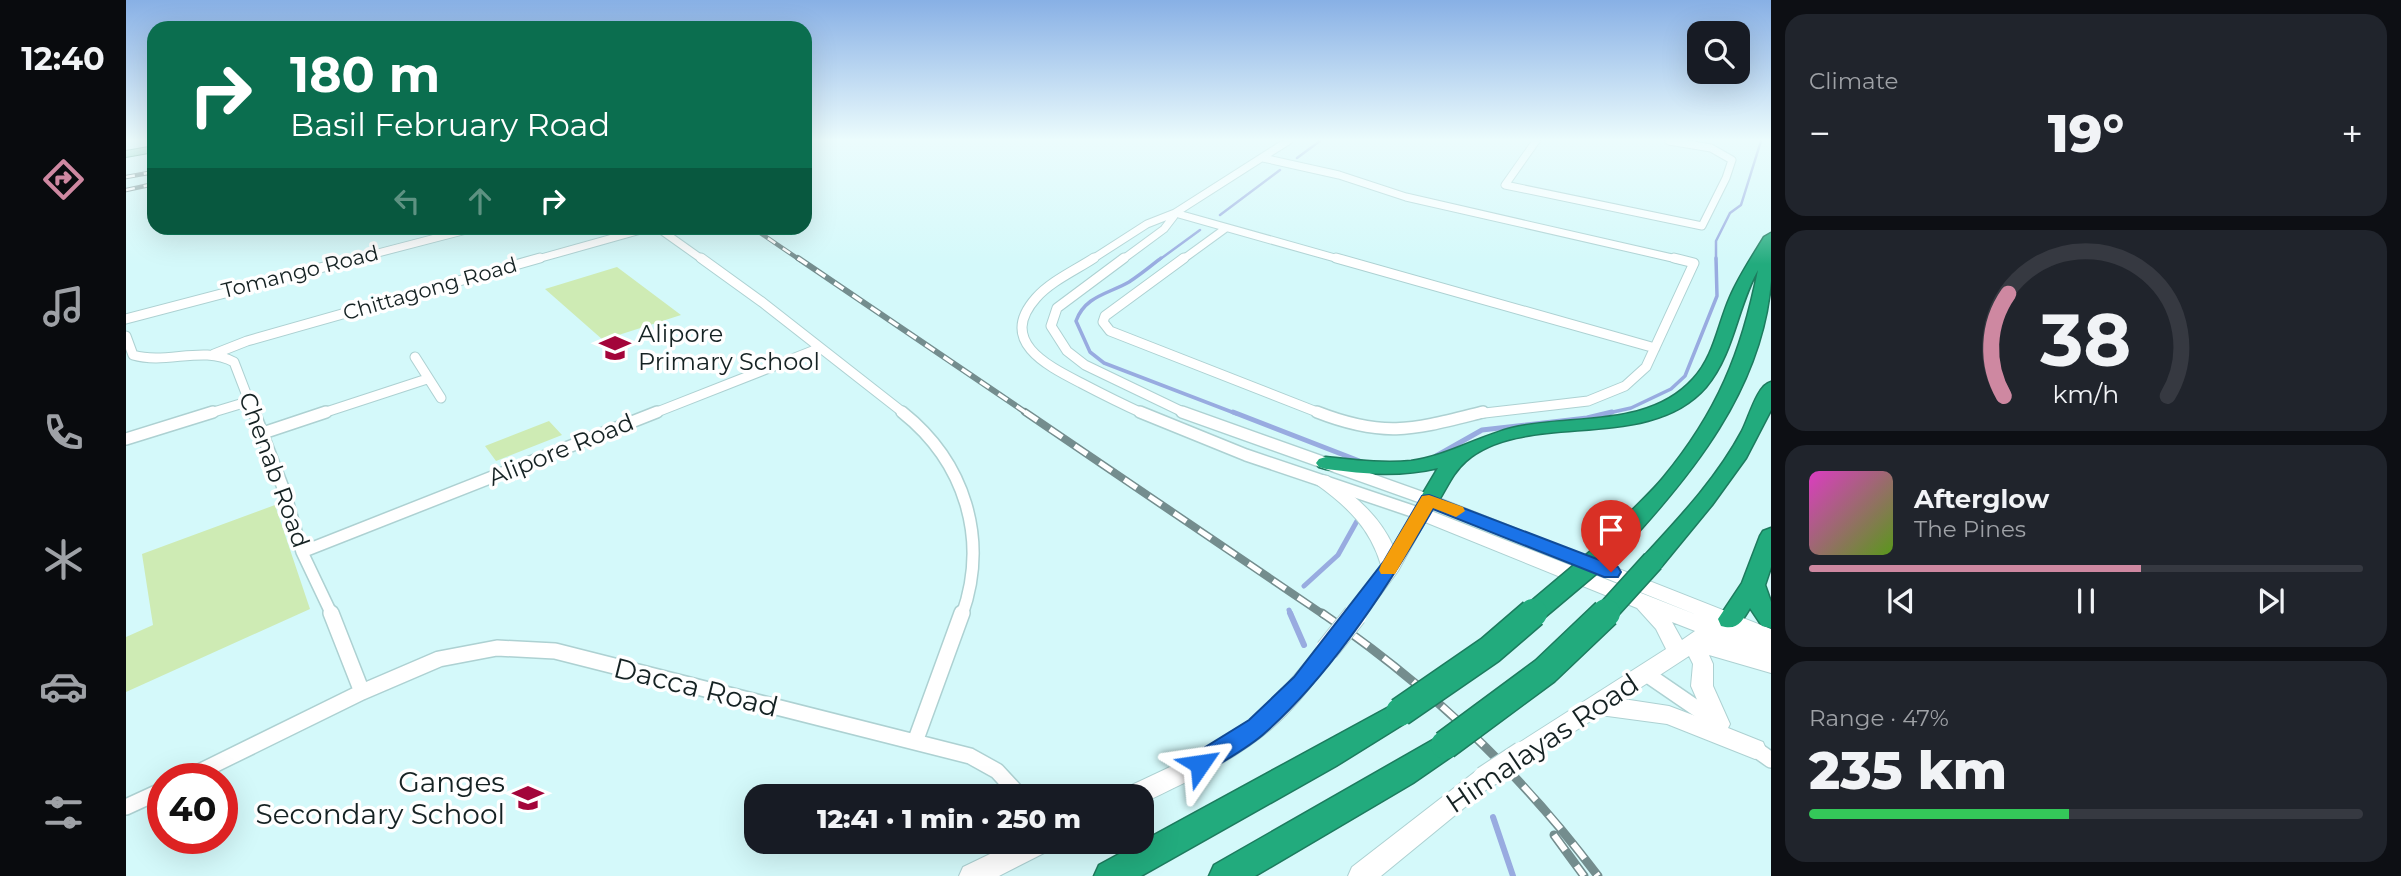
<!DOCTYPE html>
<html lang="en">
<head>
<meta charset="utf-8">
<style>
	body { margin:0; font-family:Montserrat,sans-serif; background:#20242c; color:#f1f3f6; height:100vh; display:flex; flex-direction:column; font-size:26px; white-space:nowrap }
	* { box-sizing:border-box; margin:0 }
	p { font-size:23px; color:#9ea1a6 }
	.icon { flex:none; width:38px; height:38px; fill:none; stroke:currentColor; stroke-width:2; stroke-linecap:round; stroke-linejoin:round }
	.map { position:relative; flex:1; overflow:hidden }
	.side { display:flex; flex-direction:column; gap:14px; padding:14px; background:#0d0f14; width:630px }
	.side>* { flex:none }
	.guide { position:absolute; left:21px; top:21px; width:665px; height:214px; border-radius:21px; box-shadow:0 7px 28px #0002; background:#0b6e4f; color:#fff; overflow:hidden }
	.fabs { position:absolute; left:1561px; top:21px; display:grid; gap:14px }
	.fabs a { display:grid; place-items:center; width:63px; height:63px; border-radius:14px; background:#171b24; box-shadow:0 7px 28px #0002; font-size:35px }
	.speed { position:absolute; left:21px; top:763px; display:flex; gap:14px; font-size:35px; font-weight:700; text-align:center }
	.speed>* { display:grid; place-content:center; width:91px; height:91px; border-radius:50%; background:#171b24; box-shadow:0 7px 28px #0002; line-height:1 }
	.speed .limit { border:10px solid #d22; background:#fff; color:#111 }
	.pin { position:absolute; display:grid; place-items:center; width:60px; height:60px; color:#fff; margin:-72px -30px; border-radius:50% 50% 50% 0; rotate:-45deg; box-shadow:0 0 7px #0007 }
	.pin .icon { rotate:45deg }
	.me { position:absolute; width:77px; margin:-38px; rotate:58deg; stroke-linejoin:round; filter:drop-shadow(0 0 5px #0008) }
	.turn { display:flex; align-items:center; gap:24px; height:147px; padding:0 28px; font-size:32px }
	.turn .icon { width:91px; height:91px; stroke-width:2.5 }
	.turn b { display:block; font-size:49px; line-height:60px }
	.lanes { display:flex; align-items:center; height:66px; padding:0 28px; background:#0003; justify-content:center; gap:35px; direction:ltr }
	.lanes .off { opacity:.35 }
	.big { font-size:52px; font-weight:800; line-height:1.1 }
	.side .tile { flex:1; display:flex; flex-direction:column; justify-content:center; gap:10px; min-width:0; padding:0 24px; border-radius:21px; background:#20242c }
	.side .dial { align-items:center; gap:0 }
	.dial svg { height:182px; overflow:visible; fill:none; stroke:#363941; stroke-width:7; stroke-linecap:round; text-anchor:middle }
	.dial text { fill:#f1f3f6; stroke:none }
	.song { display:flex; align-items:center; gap:21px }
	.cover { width:84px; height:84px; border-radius:10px; background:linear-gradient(135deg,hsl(310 70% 55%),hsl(90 70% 35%)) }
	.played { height:7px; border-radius:4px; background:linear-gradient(90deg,#ce88a1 60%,#363941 60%) }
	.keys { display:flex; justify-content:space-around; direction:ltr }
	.heat { display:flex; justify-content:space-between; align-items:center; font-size:38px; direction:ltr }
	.charge { height:10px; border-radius:5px; background:linear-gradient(90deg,#34c759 47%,#363941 0) }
	.trip { position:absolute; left:618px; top:784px; width:410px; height:70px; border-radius:21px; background:#171b24; box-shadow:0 7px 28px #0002; font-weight:800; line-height:70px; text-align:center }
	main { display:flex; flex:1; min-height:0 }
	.dock { display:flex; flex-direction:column; width:126px; justify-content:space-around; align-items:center; background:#090b0e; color:#9ea1a6 }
	.dock .icon { width:49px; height:49px }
	.dock .on { color:#ce88a1 }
	.dock b { font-size:32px; color:#f1f3f6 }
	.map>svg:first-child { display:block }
	.green { fill:#ceebb4 }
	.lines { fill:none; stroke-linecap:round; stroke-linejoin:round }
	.stream-far3 { stroke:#98abe0; stroke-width:2.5 }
	.stream-far2 { stroke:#98abe0; stroke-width:3.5 }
	.stream-far1 { stroke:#98abe0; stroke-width:5 }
	.stream { stroke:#98abe0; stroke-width:6 }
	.street-far3-casing { stroke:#add1d2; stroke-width:9 }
	.street-far2-casing { stroke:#add1d2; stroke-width:11 }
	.street-far1-casing { stroke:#add1d2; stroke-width:14 }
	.street-casing { stroke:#add1d2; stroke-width:18 }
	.secondary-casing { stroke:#add1d2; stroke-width:2 }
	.primary-casing { stroke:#1d7b5e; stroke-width:2 }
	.highway-casing { stroke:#1d7b5e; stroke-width:3 }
	.street-far3 { stroke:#fff; stroke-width:7 }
	.street-far2 { stroke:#fff; stroke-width:9 }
	.street-far1 { stroke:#fff; stroke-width:11 }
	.street { stroke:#fff; stroke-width:15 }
	.secondary { fill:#fff; fill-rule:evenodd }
	.primary { fill:#7acdb1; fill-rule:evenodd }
	.highway { fill:#22ab7d; fill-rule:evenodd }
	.rail-far3-casing { stroke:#748d8e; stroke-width:4.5 }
	.rail-far2-casing { stroke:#748d8e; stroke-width:6 }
	.rail-far1-casing { stroke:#748d8e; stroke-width:8 }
	.rail-casing { stroke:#748d8e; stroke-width:9 }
	.rail-far3 { stroke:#fff; stroke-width:2.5; stroke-dasharray:9; stroke-linecap:butt }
	.rail-far2 { stroke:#fff; stroke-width:3.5; stroke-dasharray:11; stroke-linecap:butt }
	.rail-far1 { stroke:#fff; stroke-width:5; stroke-dasharray:15; stroke-linecap:butt }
	.rail { stroke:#fff; stroke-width:6; stroke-dasharray:19; stroke-linecap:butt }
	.secondary-bridge-casing { stroke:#add1d2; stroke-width:25; stroke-linecap:butt }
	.highway-bridge-far1-casing { stroke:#1d7b5e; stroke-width:24; stroke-linecap:butt }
	.highway-bridge-casing { stroke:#1d7b5e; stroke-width:31; stroke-linecap:butt }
	.secondary-bridge { stroke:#fff; stroke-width:23 }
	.highway-bridge-far1 { stroke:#22ab7d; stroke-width:21 }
	.highway-bridge { stroke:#22ab7d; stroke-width:28 }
	.route { fill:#1a73e8; stroke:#114b97; stroke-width:2 }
	.slow { fill:#f59e0b }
	.labels { text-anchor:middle; stroke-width:7; stroke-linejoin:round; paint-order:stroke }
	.far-street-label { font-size:21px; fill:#152223; stroke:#fff }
	.poi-label { font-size:24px; fill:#152223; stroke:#fff; text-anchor:start }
	.street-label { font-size:24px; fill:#152223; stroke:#fff }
	.near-street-label { font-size:28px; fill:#152223; stroke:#fff }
	.near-poi-label { font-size:28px; fill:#152223; stroke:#fff; text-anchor:end }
</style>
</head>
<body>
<main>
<nav class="dock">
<b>12:40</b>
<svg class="icon on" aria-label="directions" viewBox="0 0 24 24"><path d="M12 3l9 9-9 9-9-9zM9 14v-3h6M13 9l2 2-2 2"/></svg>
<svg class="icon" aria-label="music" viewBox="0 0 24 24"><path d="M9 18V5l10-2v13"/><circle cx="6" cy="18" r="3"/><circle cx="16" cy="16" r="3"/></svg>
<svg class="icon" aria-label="phone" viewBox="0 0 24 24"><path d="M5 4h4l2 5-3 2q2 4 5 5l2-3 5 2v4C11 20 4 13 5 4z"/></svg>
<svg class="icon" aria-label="climate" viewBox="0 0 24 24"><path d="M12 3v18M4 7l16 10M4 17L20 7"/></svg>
<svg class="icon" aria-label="car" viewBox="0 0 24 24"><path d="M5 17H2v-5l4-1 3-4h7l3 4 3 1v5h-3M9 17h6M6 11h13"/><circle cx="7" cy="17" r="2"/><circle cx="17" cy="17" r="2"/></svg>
<svg class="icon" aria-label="filters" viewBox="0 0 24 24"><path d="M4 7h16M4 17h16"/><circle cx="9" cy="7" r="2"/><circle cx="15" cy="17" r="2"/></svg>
</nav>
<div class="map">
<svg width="1645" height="876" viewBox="0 0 1645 876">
	<rect width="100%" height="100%" fill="#d4f9fa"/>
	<!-- green -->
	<path class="green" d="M491 267 555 315 477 340 419 289Z
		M423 421 436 435 370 461 359 446Z
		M149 505 184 609 0 692V637L27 625 16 554Z"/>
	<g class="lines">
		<!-- stream-far3 -->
		<path class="stream-far3" d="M1171 158 1194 141
			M1094 215 1154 170
			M1033 260 1074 230
			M1590 260V241L1604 213 1615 205 1635 141"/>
		<!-- stream-far2 -->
		<path class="stream-far2" d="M1035 258C1025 266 1014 275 1003 282 982 294 959 296 950 321L964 352 978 363 1111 414
			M1478 414 1505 408 1545 389 1559 376 1591 296 1590 258"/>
		<!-- stream-far1 -->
		<path class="stream-far1" d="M1107 412 1236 462
			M1310 456 1356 430 1461 418 1486 412
			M1178 586 1212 555 1231 521
			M1163 610 1165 615"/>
		<!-- stream -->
		<path class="stream" d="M1164 613 1178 645
			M1367 817 1387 876"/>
		<!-- street-far3 casing -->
		<g class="street-far3-casing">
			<path id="street-far3" d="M1410 141 1379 185 1576 226 1600 178 1606 160 1585 148 1543 141
				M1137 158 1213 175 1280 197 1555 260
				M1049 213 1216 260
				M532 228 577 260
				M225 260 348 228
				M408 260 522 228
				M965 260 1021 224 1049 213 1162 141
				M996 260 1038 229 1048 216
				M1056 260 1100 228"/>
		</g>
		<!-- street-far2 casing -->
		<g class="street-far2-casing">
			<path id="street-far2" d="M575 258 636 302 779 414
				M968 258C950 270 925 281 910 298 872 341 920 365 955 383 976 394 996 404 1018 414
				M998 258 931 308 925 326 941 351 959 365 1061 414
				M1058 258 979 316 977 322 984 331 1196 414
				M1210 258 1529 348
				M0 319 232 258
				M0 336 7 355C41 365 77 345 108 362L128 414
				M88 354 121 341 414 258
				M289 357 315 398
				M81 414 124 401
				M194 414 301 379
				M526 414 694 348
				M1350 414 1462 401 1499 386 1520 367 1568 263 1548 258"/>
		</g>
		<!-- street-far1 casing -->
		<g class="street-far1-casing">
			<path id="street-far1" d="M128 412 159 493 176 552 206 615
				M776 412C839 462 863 539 836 615
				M1014 412 1120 455 1295 514
				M1056 412 1303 500
				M1191 412C1260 439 1289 429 1357 412
				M137 433 200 412
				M0 439 87 412
				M176 552 531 412"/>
		</g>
		<!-- street casing -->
		<g class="street-casing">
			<path id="street" d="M205 613 236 692
				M1519 673 1589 721
				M789 742 836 613
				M1628 748 1645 760
				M59 779 236 692 313 659 371 648 429 651 844 756 871 771 894 796
				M0 807 37 790"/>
		</g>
		<!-- secondary casing -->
		<g class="secondary-casing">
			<path id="secondary" d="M1196 475 1202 476C1229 496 1253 515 1267 546L1297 496 1303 494 1645 629V673L1583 655 1587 664V686L1604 724 1602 728 1637 742 1640 749 1637 756 1629 759 1541 724 1474 715 1404 760 1396 763 1388 760 1385 753 1388 746 1540 649 1530 629 1511 608 1299 522 1272 571 1236 620 1229 623 1222 620 1219 615 1222 610 1255 565C1244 528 1221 506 1190 484L1188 480ZM1307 508 1571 615 1305 511ZM1546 622 1569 631 1556 640ZM1563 656 1567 664 1565 686 1580 720 1543 706 1497 699Z
				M1201 642 1208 644 1211 650 1208 656C1189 681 1170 708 1145 729 1108 761 1060 782 1015 804V796H995L999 788C1044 767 1093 746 1132 714 1155 693 1175 668 1194 644Z
				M1358 767 1366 771 1370 778 1366 785 1255 876H1222L1226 867 1350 771Z
				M889 842H928L924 850 873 876H833L837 867Z"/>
		</g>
		<!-- primary casing -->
		<g class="primary-casing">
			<path id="primary" d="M28 146V152L0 157V151Z"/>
		</g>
		<!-- highway casing -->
		<g class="highway-casing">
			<path id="highway" d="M1645 233C1645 249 1645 265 1645 281 1636 389 1566 475 1495 551L1487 554 1479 551 1476 546C1491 521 1518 501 1537 478 1591 413 1616 352 1632 270 1611 307 1608 354 1580 387 1522 454 1400 409 1340 461 1326 473 1320 490 1310 505H1296L1293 500 1312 468C1274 477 1238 474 1200 469L1193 467 1190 463 1193 459 1200 457C1228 460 1257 464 1285 461 1321 456 1351 437 1386 428 1444 414 1522 429 1567 379 1588 357 1592 324 1604 297 1613 276 1626 257 1638 237Z
				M1645 382V410L1620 458 1586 505 1535 567 1527 569 1519 567 1516 561 1519 555C1554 517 1591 478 1616 431 1623 418 1631 385 1645 382Z
				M1645 528V567L1639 585 1645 602V628L1636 626 1624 608C1616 621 1612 631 1595 626L1592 619 1616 583 1634 536 1637 531Z
				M1274 701 1284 704 1287 712 1284 720 1210 766 1015 876H968L973 865Z
				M1319 733 1329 736 1333 745 1329 754 1287 783 1129 876H1083L1088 865Z"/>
		</g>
		<!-- street-far3 -->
		<use href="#street-far3" class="street-far3"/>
		<!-- street-far2 -->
		<use href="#street-far2" class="street-far2"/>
		<!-- street-far1 -->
		<use href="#street-far1" class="street-far1"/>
		<!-- street -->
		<use href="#street" class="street"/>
		<!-- secondary -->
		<use href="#secondary" class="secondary"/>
		<!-- primary -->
		<use href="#primary" class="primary"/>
		<!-- highway -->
		<use href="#highway" class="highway"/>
		<!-- rail-far3 casing -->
		<g class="rail-far3-casing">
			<path id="rail-far3" d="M0 177 28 172
				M0 190 28 184
				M627 228 674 260"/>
		</g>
		<!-- rail-far2 casing -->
		<g class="rail-far2-casing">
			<path id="rail-far2" d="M672 258 902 414"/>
		</g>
		<!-- rail-far1 casing -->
		<g class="rail-far1-casing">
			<path id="rail-far1" d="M899 412 1198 615"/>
		</g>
		<!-- rail casing -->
		<g class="rail-casing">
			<path id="rail" d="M1196 613C1303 686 1394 772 1472 876
				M1428 835 1458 876"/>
		</g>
		<!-- rail-far3 -->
		<use href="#rail-far3" class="rail-far3"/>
		<!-- rail-far2 -->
		<use href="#rail-far2" class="rail-far2"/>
		<!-- rail-far1 -->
		<use href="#rail-far1" class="rail-far1"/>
		<!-- rail -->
		<use href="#rail" class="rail"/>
		<!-- secondary-bridge casing -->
		<g class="secondary-bridge-casing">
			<path id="secondary-bridge" d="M1201 650 1229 615
				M1358 778 1396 753"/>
		</g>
		<!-- highway-bridge-far1 casing -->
		<g class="highway-bridge-far1-casing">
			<path id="highway-bridge-far1" d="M1405 615 1487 546
				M1478 615 1527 561"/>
		</g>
		<!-- highway-bridge casing -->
		<g class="highway-bridge-casing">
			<path id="highway-bridge" d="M1274 712 1364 650 1407 613
				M1319 745 1419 671 1480 613"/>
		</g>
		<!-- secondary-bridge -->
		<use href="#secondary-bridge" class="secondary-bridge"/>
		<!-- highway-bridge-far1 -->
		<use href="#highway-bridge-far1" class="highway-bridge-far1"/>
		<!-- highway-bridge -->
		<use href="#highway-bridge" class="highway-bridge"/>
	</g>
	<!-- sky -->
	<linearGradient id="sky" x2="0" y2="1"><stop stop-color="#88b0e5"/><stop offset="0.53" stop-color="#ecfcfd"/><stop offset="1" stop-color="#ecfcfd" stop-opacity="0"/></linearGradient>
	<rect width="1645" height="264" fill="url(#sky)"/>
	<!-- route -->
	<path class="route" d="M1303 495 1492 567 1495 572 1492 577H1478L1307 509C1264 584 1205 674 1140 732 1124 747 1101 759 1082 771L1074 774 1065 771 1062 764 1065 756 1123 720 1168 677 1258 561 1296 496Z"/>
	<!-- slow -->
	<path class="slow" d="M1303 495 1337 507 1339 511 1330 517 1307 508 1269 574H1255L1253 570 1255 565 1296 496Z"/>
	<!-- icons -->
	<defs>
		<g id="school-bare" transform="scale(2.415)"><path d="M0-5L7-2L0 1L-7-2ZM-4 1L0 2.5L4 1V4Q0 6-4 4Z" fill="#a3053a" stroke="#fff" stroke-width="2.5" paint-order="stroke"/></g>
	</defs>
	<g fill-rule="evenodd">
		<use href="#school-bare" x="489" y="348"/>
		<use href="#school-bare" x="402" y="798"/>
	</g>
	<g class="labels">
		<!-- far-street labels -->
		<g class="far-street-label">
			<text transform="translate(174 272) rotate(-14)" y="7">Tomango Road</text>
			<text transform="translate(304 289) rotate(-16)" y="7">Chittagong Road</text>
		</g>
		<!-- poi labels -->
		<g class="poi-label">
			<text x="512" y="342">Alipore<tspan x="512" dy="28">Primary School</tspan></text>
		</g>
		<!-- street labels -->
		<g class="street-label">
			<text transform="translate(435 450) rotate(-22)" y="8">Alipore Road</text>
			<text transform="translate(148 470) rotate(70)" y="8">Chenab Road</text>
		</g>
		<!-- near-street labels -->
		<g class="near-street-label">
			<text transform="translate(570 687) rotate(14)" y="10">Dacca Road</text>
			<text transform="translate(1416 743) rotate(-34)" y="10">Himalayas Road</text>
		</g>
		<!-- near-poi labels -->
		<g class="near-poi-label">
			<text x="379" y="792">Ganges<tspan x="379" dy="32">Secondary School</tspan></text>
		</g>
	</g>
</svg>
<div class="fabs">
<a><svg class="icon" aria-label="search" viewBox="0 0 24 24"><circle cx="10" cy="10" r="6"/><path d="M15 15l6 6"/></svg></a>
</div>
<div class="speed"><div class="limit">40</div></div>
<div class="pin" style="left:1485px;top:572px;background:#d93025"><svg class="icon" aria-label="arrive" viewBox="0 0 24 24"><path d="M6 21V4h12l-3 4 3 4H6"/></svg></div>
<svg class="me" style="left:1074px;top:764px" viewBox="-20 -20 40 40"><path d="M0-17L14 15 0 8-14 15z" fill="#1a73e8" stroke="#fff" stroke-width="4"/></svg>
<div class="trip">12:41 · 1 min · 250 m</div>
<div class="guide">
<div class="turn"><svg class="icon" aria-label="right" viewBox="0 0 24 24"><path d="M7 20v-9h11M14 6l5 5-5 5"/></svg><div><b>180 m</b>Basil February Road</div></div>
<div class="lanes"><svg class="icon off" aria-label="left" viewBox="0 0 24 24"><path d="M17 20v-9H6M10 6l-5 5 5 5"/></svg><svg class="icon off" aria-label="ahead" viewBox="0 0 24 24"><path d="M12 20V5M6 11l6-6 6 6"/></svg><svg class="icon" aria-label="right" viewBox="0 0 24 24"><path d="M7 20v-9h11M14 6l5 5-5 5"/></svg></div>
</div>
</div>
<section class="side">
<div class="tile"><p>Climate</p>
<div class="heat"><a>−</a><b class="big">19°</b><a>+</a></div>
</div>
<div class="tile dial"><svg viewBox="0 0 100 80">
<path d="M14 69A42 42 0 1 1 86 69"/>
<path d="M14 69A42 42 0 0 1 16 24" stroke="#ce88a1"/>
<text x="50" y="56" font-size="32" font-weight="700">38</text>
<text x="50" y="72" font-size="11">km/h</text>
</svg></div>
<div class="tile">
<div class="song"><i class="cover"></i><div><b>Afterglow</b><p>The Pines</p></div></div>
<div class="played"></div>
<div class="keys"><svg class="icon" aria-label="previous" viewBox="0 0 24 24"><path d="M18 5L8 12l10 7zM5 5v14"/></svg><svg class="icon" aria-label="pause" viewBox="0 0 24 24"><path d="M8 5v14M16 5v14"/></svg><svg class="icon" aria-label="next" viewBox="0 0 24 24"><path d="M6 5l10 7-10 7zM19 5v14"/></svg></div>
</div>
<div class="tile"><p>Range · 47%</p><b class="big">235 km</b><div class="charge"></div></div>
</section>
</main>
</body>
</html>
